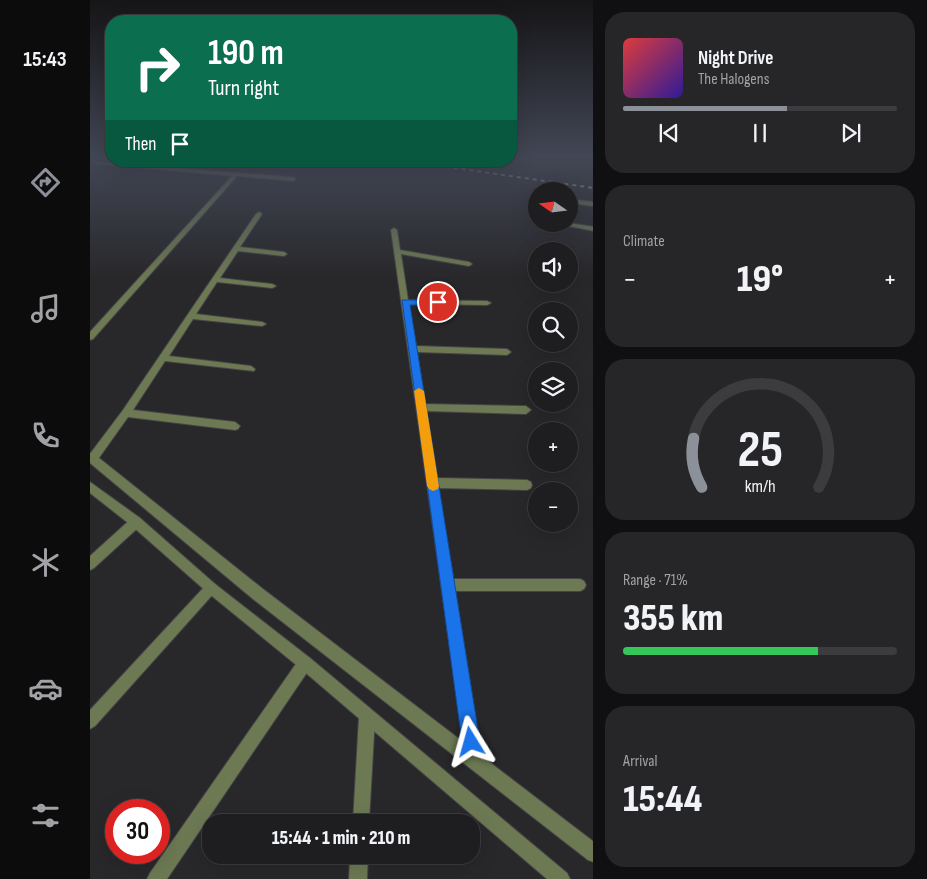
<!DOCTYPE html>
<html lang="en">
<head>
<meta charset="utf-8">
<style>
	body { margin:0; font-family:"Sofia Sans Condensed",sans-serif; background:#262629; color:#f1f3f6; height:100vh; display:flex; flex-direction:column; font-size:19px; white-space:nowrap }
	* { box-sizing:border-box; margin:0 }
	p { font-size:16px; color:#a1a2a5 }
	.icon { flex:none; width:28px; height:28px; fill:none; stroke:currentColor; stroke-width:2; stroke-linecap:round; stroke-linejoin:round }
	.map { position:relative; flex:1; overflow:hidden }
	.sheet { display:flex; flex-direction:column; gap:12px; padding:12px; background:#101012; width:334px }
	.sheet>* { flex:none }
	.banner { position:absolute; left:15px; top:15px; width:412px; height:152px; border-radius:20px; box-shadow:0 5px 20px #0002,0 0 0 1px #3c3b3e; background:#0b6e4f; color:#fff; overflow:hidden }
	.needle { width:32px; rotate:284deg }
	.fabs { position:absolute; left:438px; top:182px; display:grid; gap:10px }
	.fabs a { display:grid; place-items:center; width:50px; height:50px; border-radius:50%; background:#1e1d20; box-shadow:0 5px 20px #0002,0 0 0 1px #3c3b3e; font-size:25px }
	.speed { position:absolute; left:15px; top:799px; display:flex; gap:10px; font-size:25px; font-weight:700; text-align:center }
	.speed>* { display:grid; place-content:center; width:65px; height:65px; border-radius:50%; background:#1e1d20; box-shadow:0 5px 20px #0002,0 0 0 1px #3c3b3e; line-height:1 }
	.speed .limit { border:8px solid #d22; background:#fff; color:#111 }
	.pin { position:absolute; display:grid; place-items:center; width:42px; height:42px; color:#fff; margin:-21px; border:2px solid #fff; border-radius:50%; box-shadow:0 1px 5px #0007 }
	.me { position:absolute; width:55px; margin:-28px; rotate:352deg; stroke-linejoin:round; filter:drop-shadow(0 0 4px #0008) }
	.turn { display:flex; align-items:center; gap:18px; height:105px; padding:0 20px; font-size:22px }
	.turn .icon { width:65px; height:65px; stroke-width:2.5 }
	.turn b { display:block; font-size:35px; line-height:42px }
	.then { display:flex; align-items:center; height:48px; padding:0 20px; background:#0003; gap:10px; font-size:19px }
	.big { font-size:38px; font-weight:800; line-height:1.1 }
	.sheet .card { flex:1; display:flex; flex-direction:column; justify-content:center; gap:8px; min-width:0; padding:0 18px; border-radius:20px; background:#262629 }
	.sheet .dial { align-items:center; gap:0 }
	.dial svg { height:130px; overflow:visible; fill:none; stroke:#3c3b3e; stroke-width:7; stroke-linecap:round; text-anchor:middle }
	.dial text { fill:#f1f3f6; stroke:none }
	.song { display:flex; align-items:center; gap:15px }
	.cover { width:60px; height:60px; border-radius:8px; background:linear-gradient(135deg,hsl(0 70% 55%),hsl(250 70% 35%)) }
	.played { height:5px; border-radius:2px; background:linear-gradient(90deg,#8c9099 60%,#3c3b3e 60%) }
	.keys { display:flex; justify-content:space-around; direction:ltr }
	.heat { display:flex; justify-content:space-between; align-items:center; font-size:28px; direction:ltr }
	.charge { height:8px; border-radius:4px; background:linear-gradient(90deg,#34c759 71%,#3c3b3e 0) }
	.trip { position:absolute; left:112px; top:814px; width:278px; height:50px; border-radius:20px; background:#1e1d20; box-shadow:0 5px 20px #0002,0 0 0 1px #3c3b3e; font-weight:800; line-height:50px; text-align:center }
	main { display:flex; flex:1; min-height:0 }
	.menu { display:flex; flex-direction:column; width:90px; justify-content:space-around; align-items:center; background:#0c0c0d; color:#a1a2a5 }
	.menu .icon { width:35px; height:35px }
	.menu .selected { color:#8c9099 }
	.menu b { font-size:22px; color:#f1f3f6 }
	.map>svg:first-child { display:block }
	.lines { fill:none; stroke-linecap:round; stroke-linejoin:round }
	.minor-casing { stroke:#454447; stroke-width:2 }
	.tertiary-casing { stroke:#454447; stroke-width:2 }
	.minor { fill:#6d7953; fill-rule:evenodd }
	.tertiary { fill:#6d7953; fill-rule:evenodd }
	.rail { stroke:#b3b3b5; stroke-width:2; stroke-dasharray:4 4; stroke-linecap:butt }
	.route { fill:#1a73e8; stroke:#114b97 }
	.slow { fill:#f59e0b }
</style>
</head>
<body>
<main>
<nav class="menu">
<b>15:43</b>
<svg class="icon selected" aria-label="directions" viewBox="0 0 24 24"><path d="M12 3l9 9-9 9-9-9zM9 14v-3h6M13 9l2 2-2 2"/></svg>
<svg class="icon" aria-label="music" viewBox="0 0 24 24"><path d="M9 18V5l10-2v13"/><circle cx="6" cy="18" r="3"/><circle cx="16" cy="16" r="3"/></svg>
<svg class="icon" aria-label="phone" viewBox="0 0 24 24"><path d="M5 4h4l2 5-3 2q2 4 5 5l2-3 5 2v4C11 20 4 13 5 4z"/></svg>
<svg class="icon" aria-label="climate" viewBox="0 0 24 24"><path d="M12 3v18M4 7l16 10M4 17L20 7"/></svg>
<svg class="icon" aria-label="car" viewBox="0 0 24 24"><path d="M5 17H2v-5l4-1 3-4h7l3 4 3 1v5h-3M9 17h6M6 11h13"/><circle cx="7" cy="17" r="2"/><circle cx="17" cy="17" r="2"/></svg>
<svg class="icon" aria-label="filters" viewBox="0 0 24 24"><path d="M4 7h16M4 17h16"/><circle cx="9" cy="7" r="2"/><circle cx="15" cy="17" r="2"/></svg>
</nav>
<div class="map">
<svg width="504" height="879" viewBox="0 0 504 879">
	<rect width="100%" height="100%" fill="#28272a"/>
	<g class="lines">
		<!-- minor casing -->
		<g class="minor-casing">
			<path id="minor" d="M5 162 203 177 206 179 203 181 147 176 3 339 0 340V332L142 176 7 164Z
				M479 199 504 202V206L479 203Z
				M169 212 172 214 150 247 194 252 197 254 194 256 148 251 130 278 182 284 186 286 182 288 127 282 106 314 172 322 176 324 172 326 103 319 79 356 161 366 165 369 164 371 75 361 43 410 145 422 150 426 148 429 145 430 38 417 6 462 0 463V454L33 410 166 214Z
				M479 223 504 227V231L468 224Z
				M304 228 307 230 310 250 379 262 382 264 379 266 311 254 318 300 397 301 401 303 397 305 319 304 326 346 417 349 421 352 417 355 327 352 335 404 436 406 441 410 436 414 336 411 347 478 437 480 441 482 442 485 441 488 437 490 348 488 363 579H490L494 581 496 585 494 589 490 591H365L392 760 390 766 384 768 378 766 376 760 304 251 301 230Z
				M46 517 50 518 52 522 50 526 4 568 0 570V556L42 518Z
				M121 582 125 584 127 588 125 592 5 726 0 729V710L117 584Z
				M215 656 220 658 222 663 220 668 77 879H57L60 873 210 658Z
				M277 709 282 712 285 717 279 822H263L269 717 272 712Z
				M260 855H278L277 879H259Z"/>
		</g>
		<!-- tertiary casing -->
		<g class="tertiary-casing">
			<path id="tertiary" d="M0 453 4 454 173 589 504 842V862L498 860 163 599 0 463Z
				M0 482 50 518 125 584 220 658 477 873 480 879H457L210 668 117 592 42 526 0 493Z"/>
		</g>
		<!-- minor -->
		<use href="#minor" class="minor"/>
		<!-- tertiary -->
		<use href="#tertiary" class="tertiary"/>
		<!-- rail -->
		<path class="rail" d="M316 161 504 188"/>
	</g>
	<!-- sky -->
	<linearGradient id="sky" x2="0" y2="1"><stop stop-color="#161517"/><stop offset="0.56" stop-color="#424755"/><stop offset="1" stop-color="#424755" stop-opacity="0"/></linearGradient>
	<rect width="504" height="280" fill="url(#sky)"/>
	<!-- route -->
	<path class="route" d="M312 300H348L352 302 348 305H320L390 742 387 748 381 751 375 748 372 742Z"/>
	<!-- slow -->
	<path class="slow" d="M329 388 334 391 349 486 348 489 343 491 339 489 337 486 324 391Z"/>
</svg>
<div class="fabs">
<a><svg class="needle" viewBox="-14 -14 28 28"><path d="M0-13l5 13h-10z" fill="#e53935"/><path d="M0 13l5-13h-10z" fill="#a1a2a5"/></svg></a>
<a><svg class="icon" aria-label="sound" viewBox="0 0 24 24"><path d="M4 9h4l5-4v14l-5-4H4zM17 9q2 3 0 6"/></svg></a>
<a><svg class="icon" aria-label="search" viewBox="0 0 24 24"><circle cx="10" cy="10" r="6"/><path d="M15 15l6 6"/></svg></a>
<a><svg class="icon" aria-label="layers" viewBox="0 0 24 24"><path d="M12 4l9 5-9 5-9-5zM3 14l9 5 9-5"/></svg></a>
<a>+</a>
<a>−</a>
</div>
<div class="speed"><div class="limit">30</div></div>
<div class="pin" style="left:348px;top:302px;background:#d93025"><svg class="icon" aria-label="arrive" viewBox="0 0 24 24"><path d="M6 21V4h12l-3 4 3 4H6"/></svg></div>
<svg class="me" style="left:381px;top:742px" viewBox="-20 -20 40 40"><path d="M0-17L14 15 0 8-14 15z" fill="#1a73e8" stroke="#fff" stroke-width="4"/></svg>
<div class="trip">15:44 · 1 min · 210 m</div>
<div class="banner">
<div class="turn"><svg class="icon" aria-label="right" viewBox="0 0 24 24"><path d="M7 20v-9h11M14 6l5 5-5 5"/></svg><div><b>190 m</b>Turn right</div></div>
<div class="then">Then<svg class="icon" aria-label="arrive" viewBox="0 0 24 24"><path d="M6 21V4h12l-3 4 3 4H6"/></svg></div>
</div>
</div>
<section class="sheet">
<div class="card">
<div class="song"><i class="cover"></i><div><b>Night Drive</b><p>The Halogens</p></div></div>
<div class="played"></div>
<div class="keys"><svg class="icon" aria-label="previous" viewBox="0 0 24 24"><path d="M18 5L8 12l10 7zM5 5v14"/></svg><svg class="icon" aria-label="pause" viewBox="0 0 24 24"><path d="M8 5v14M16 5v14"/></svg><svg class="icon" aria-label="next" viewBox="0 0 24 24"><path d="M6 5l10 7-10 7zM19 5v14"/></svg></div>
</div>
<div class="card"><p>Climate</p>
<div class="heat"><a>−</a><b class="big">19°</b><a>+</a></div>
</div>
<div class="card dial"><svg viewBox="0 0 100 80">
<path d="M14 69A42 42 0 1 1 86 69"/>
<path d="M14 69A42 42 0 0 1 9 39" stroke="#8c9099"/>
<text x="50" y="56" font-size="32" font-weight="700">25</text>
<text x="50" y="72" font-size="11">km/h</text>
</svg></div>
<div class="card"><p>Range · 71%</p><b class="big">355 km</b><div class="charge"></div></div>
<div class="card"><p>Arrival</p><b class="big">15:44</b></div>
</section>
</main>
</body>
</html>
